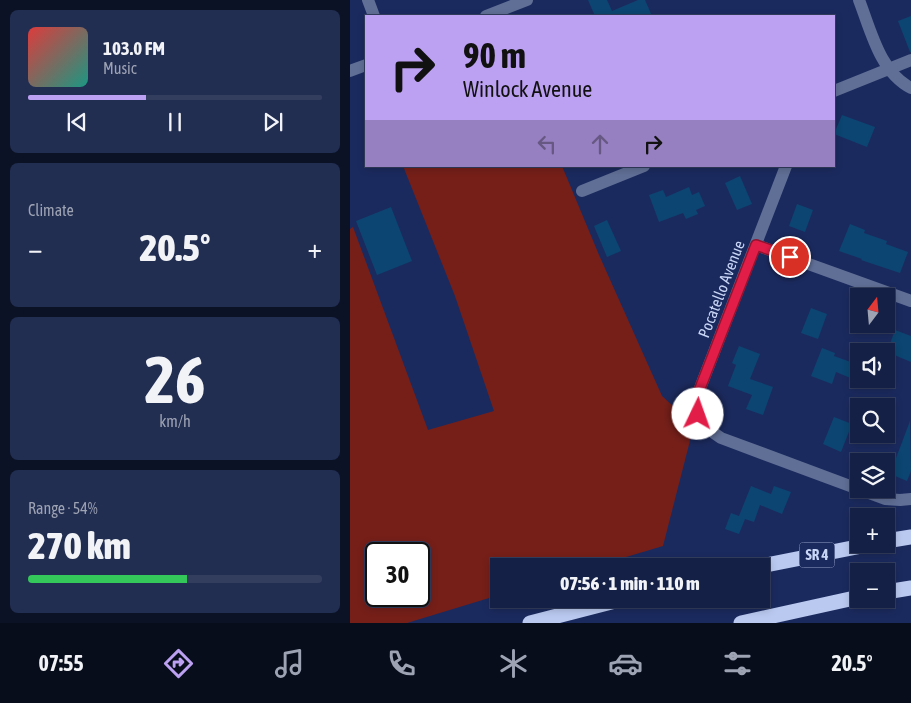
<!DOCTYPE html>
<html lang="en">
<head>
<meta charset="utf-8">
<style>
	body { margin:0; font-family:"Asap Condensed",sans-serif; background:#212d51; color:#f1f3f6; height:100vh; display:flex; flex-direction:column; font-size:19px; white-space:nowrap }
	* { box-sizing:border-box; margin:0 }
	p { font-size:16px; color:#9da3b3 }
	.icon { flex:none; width:28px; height:28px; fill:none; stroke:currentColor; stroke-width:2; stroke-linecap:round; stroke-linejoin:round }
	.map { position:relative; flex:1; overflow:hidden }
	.panel { display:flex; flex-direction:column; gap:10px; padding:10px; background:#0b1226; width:350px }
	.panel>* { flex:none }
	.top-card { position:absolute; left:15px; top:15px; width:470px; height:152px; border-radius:0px; box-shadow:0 2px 8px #0003,0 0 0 1px #333e5f; background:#bca0f2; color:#111; overflow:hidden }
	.needle { width:32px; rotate:16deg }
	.controls { position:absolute; left:500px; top:288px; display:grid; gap:10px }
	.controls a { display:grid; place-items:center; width:45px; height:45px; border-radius:0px; background:#142046; box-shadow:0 2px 8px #0003,0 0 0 1px #333e5f; font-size:25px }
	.speed { position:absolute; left:15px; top:542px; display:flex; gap:10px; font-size:25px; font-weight:700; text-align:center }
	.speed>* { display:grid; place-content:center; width:65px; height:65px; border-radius:50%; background:#142046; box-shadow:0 2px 8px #0003,0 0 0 1px #333e5f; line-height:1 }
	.speed .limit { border:2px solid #111; border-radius:8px; background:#fff; color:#111 }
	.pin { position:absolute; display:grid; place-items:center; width:42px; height:42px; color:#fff; margin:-21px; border:2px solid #fff; border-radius:50%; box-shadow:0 1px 5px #0007 }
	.me { position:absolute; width:55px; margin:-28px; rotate:3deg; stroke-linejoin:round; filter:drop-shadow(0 0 4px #0008) }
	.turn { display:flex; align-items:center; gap:18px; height:105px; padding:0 15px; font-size:22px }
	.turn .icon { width:65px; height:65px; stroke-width:2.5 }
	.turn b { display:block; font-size:35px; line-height:42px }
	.lanes { display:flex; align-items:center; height:48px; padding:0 15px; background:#0003; justify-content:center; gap:25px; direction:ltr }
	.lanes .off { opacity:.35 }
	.big { font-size:38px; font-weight:800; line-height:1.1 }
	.panel .widget { flex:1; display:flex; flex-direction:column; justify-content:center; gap:8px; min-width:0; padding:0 18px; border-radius:8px; background:#212d51 }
	.panel .dial { align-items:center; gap:0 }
	.dial b { font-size:65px; line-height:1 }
	.song { display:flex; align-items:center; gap:15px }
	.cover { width:60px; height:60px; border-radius:8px; background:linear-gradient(135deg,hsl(0 70% 55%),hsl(170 70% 35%)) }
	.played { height:5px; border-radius:2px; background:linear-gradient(90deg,#bca0f2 40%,#333e5f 40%) }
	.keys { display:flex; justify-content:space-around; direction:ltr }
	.heat { display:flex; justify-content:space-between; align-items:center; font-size:28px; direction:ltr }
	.charge { height:8px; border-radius:4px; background:linear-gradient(90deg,#34c759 54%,#333e5f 0) }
	.trip { position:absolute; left:140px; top:558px; width:280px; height:50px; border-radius:0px; background:#142046; box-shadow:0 2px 8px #0003,0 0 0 1px #333e5f; font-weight:800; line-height:50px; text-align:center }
	.dock { display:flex; height:80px; justify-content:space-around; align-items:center; background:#080d1c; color:#9da3b3 }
	.dock .icon { width:35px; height:35px }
	.dock .selected { color:#bca0f2 }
	.dock b { font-size:22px; color:#f1f3f6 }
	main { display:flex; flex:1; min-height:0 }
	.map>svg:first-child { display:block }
	.green { fill:#761f19; fill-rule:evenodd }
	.building { fill:#0c4571 }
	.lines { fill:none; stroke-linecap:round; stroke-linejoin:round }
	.minor { stroke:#606f96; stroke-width:12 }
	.highway { stroke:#bac9f0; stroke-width:15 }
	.route-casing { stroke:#92132f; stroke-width:12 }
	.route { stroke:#e11d48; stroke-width:9 }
	.labels { text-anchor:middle; stroke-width:5; stroke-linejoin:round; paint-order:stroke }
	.shield { fill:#1b2a5e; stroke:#94a2c8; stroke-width:1 }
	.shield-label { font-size:15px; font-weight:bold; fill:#c8d5f5 }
	.street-label { font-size:16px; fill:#c8d5f5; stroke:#1b2a5e }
</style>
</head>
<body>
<main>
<section class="panel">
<div class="widget">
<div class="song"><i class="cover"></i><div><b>103.0 FM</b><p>Music</p></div></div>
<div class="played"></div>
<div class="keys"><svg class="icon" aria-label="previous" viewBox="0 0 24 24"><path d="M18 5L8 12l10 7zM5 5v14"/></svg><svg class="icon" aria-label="pause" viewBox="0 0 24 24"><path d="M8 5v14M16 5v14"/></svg><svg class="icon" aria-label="next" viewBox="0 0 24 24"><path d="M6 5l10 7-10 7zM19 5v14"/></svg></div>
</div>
<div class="widget"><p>Climate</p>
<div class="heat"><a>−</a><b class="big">20.5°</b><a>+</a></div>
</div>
<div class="widget dial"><b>26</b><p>km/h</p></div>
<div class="widget"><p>Range · 54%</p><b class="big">270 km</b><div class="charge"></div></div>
</section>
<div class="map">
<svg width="561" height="623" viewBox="0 0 561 623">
	<rect width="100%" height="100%" fill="#1b2a5e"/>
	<!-- green -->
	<path class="green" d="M53 166H212L249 255 312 396 344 425 313 546 246 566H149V595L57 623H0V229L3 227 78 430 144 411 105 296ZM26 554H69V596H26Z"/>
	<!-- building -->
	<path class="building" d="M238 0H257L262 11 288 0H295L302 16H245Z
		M561 16V52H560L548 21Z
		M492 115 525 127 517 147 484 134Z
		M390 176 402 204 387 210 375 183Z
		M339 187 342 195 349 192 355 206 346 210 348 214 336 219 333 213 309 222 299 195 313 190 316 197Z
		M447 204 463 210 455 232 439 226Z
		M41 207 62 261 27 275 6 221Z
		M257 220 271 251 257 257 244 226Z
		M500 224 515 230 514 233 537 241 536 244 558 252 550 273 511 260 512 259 489 251Z
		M461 308 477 314 468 339 451 333Z
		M545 330 561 336V362L537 352Z
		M389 346 410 354 400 379 423 387 413 415 396 409 402 395 378 386 386 365 382 363Z
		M472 348 485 353 484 356 509 365 503 379 486 372 482 384 461 376Z
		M484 417 502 424 491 452 473 444Z
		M560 421 561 471 557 481 540 474Z
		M401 486 421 494 424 486 441 492 432 514 410 505 404 522 395 519 389 534 375 529 381 513 389 516Z"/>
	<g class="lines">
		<!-- minor -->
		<path class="minor" d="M18 0 24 16
			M509 0C521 31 530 72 561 88
			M136 16 177 0
			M0 71 16 65
			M484 91 561 60
			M436 166 347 396C345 417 354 427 371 438L535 499 550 500 561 499
			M232 191 294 166
			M406 245 561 301"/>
		<!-- highway -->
		<path class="highway" d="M536 541 561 537
			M411 566 522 544
			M536 592 561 588
			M180 623 273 599
			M391 623 509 597"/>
	</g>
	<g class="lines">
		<!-- route casing -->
		<g class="route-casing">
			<path id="route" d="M348 414 346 405 347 396 406 245 440 257"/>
		</g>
		<!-- route -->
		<use href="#route" class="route"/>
	</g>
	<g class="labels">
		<!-- shield labels -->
		<rect class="shield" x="449.5" y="542.5" width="35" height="25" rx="4"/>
		<g class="shield-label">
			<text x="467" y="560">SR 4</text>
		</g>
		<!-- street labels -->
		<g class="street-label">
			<text transform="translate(371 289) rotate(-69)" y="6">Pocatello Avenue</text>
		</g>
	</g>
</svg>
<div class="controls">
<a><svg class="needle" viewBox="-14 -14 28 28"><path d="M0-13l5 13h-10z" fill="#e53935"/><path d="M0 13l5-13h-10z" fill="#9da3b3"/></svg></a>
<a><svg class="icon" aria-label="sound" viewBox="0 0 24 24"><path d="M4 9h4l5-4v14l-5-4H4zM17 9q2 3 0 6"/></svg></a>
<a><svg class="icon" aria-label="search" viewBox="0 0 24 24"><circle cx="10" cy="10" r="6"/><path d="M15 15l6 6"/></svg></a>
<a><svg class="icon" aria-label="layers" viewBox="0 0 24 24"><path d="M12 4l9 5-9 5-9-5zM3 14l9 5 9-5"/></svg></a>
<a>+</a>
<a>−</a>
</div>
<div class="speed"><div class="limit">30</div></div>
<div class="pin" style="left:440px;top:257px;background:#d93025"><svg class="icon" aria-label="arrive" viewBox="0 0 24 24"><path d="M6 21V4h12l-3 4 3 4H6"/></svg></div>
<svg class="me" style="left:348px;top:414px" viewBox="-20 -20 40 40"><circle r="19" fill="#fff"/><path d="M0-13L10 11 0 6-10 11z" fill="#e11d48"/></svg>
<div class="trip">07:56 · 1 min · 110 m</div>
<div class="top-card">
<div class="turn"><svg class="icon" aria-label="right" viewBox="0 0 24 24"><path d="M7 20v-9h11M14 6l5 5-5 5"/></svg><div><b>90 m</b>Winlock Avenue</div></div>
<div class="lanes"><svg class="icon off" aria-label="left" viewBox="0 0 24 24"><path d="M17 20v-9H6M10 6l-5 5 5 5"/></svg><svg class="icon off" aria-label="ahead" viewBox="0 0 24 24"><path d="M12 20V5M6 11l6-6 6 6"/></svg><svg class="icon" aria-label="right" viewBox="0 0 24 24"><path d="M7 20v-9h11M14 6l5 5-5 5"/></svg></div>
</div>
</div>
</main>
<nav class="dock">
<b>07:55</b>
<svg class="icon selected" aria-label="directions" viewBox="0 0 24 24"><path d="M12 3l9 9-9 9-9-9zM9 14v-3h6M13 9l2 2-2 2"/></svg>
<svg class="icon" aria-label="music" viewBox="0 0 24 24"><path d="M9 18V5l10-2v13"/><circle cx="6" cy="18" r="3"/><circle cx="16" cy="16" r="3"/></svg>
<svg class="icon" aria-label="phone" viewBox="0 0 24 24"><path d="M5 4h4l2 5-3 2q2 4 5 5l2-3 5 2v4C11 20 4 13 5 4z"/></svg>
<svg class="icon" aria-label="climate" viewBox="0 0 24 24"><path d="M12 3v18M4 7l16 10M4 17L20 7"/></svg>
<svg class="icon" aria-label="car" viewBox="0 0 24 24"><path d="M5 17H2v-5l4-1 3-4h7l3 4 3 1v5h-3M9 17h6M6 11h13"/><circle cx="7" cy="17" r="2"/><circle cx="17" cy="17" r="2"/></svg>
<svg class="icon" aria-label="filters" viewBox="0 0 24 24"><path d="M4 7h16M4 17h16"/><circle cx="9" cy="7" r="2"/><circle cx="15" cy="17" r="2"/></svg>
<b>20.5°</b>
</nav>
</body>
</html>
